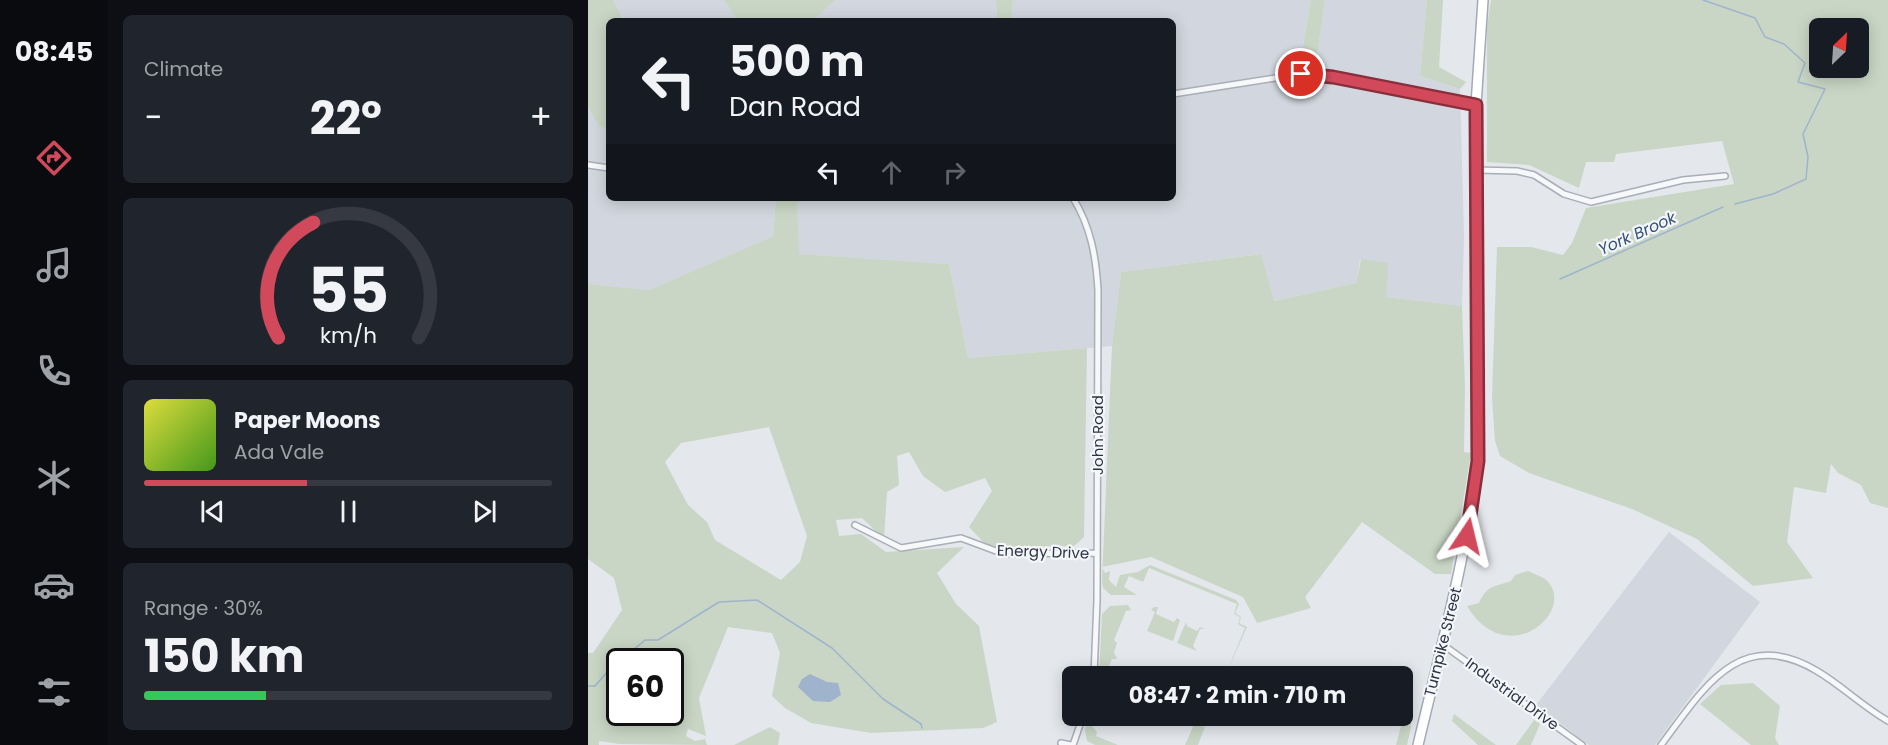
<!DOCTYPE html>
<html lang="en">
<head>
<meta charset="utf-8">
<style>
	body { margin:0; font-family:Poppins,sans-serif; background:#20242c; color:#f1f3f6; height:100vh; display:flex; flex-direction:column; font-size:22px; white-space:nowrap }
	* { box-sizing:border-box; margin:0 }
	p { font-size:20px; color:#9ea1a6 }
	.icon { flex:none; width:33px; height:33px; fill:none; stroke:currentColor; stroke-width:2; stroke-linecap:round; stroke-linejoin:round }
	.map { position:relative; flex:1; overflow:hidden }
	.details { display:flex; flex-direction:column; gap:15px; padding:15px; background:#0d0f14; width:480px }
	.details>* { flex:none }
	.hud { position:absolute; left:18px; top:18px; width:570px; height:183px; border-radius:9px; box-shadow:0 3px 15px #0003; background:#171b24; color:#f1f3f6; overflow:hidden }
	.needle { width:39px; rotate:25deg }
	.tools { position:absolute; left:1221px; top:18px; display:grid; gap:12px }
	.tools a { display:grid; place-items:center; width:60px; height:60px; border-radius:9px; background:#171b24; box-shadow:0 3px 15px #0003; font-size:30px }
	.speed { position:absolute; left:18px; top:648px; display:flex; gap:12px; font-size:30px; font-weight:700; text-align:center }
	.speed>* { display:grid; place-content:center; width:78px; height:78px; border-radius:50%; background:#171b24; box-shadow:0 3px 15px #0003; line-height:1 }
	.speed .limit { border:3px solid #111; border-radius:9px; background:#fff; color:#111 }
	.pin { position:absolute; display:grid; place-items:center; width:51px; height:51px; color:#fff; margin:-26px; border:3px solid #fff; border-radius:50%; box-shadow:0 2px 6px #0007 }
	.me { position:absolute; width:66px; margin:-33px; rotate:10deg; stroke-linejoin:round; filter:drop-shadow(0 0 4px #0008) }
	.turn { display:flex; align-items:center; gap:21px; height:126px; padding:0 24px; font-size:27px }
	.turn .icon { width:78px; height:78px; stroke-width:2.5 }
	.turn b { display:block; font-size:42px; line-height:51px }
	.lanes { display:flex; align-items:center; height:57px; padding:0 24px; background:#0003; justify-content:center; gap:30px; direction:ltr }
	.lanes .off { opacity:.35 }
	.big { font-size:45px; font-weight:700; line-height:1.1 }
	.details .tile { flex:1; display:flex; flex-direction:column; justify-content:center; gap:9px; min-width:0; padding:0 21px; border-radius:9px; background:#20242c }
	.details .dial { align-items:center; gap:0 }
	.dial svg { height:156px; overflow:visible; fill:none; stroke:#363941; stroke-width:7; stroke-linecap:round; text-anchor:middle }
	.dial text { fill:#f1f3f6; stroke:none }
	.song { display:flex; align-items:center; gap:18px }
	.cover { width:72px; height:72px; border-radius:9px; background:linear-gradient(135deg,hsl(60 70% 55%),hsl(100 70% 35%)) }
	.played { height:6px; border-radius:3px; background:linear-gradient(90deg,#d1495b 40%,#363941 40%) }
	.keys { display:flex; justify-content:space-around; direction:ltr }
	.heat { display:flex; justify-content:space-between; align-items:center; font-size:33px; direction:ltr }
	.charge { height:9px; border-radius:4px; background:linear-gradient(90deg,#34c759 30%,#363941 0) }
	.trip { position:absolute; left:474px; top:666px; width:351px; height:60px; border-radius:9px; background:#171b24; box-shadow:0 3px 15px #0003; font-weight:700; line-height:60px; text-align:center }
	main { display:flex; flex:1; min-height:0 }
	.tabs { display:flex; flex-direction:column; width:108px; justify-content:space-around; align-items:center; background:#090b0e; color:#9ea1a6 }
	.tabs .icon { width:42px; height:42px }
	.tabs .selected { color:#d1495b }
	.tabs b { font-size:27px; color:#f1f3f6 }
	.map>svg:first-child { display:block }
	.built { fill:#d2d6de }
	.green { fill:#c9d6c5; fill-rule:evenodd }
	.water { fill:#9fb4cc }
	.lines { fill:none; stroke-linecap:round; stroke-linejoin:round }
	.stream { stroke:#9fb4cc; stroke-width:1.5 }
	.street-casing { stroke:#a9aeb7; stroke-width:8 }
	.primary-casing { stroke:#a3abb8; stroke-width:12 }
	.street { stroke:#f7f8fa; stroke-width:5 }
	.primary { stroke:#fff; stroke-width:9 }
	.route-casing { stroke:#882f3b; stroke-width:15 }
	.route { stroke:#d1495b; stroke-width:10 }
	.labels { text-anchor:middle; stroke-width:4.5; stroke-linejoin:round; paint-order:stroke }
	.street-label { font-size:15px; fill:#2b3445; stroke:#f4f6f9 }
	.water-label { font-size:16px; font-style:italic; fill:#34527a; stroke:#f4f6f9 }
</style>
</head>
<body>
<main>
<nav class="tabs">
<b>08:45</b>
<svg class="icon selected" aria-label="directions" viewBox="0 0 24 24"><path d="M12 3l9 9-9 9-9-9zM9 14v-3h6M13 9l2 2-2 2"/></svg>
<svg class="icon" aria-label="music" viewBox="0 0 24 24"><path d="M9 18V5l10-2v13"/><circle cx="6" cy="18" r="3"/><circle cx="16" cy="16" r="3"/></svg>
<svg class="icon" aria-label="phone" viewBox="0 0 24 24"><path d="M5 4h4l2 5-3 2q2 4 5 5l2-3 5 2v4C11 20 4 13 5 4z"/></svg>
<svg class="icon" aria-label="climate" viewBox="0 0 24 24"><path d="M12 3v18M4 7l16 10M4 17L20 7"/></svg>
<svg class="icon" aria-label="car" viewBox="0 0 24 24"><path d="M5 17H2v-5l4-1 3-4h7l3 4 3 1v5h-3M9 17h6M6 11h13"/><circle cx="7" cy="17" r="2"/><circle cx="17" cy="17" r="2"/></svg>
<svg class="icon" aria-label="filters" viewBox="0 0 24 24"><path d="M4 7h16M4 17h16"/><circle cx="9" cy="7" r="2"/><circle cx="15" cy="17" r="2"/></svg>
</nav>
<section class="details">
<div class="tile"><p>Climate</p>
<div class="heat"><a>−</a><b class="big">22°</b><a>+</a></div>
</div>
<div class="tile dial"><svg viewBox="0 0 100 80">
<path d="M14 69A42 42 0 1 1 86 69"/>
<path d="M14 69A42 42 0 0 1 32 10" stroke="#d1495b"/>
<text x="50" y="56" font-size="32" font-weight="700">55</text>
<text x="50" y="72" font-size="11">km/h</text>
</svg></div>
<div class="tile">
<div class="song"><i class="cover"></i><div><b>Paper Moons</b><p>Ada Vale</p></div></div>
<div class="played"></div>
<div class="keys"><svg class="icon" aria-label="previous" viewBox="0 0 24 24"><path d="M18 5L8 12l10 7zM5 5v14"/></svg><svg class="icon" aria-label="pause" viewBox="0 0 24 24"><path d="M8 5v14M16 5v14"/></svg><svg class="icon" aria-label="next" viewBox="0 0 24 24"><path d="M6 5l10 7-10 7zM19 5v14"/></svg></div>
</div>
<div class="tile"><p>Range · 30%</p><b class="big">150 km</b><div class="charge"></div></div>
</section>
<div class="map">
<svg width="1300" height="745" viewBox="0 0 1300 745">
	<rect width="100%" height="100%" fill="#e4e7ec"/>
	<!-- built -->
	<path class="built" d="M25 0H136L150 21H36Z
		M247 0H408L409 21H225Z
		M425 0H723L712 61 728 63 737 0H839L832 76 872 89 876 237 874 306 798 297 772 259 768 283 686 301 672 254 533 272 524 346 380 358 361 264 210 254 209 198H585V21H423Z
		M0 107 11 127 21 129V198H188L185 236 61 290 0 284Z
		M1081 532 1172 602 1067 745H1001L948 705Z"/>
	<!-- green -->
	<path class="green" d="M0 0H25L36 21H21V129L11 127 0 107Z
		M136 0H247L225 21H150Z
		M408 0H425L423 21H409Z
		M723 0H737L728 63 712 62Z
		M839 0H855L851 67 878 82 872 89 832 76Z
		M903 0H1300V508L1282 503 1273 485 1250 473 1243 464 1238 493 1206 487 1199 542 1225 578 1165 586 1109 539 1044 509 941 473 912 456 907 441 904 398 909 247H943L975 255 984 243 998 208 1146 184 1134 141 1028 154 1026 162H998L991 188 941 165 899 162V27ZM1232 28H1270V68H1232Z
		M188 198H209L211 254 361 264 380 358 499 348 496 537 486 546 400 547 381 527 404 491 397 478 357 492 335 476 321 452 309 456 311 485 299 492 296 539 274 518 248 520 251 536 273 534 298 552 376 547 349 573 368 604 391 626 409 722 395 728 283 733 223 723 197 708 184 696 192 653 184 633 140 627 111 698 118 736 100 729 98 736 107 741 117 739 119 745 31 744 11 741V745H0V653H5L34 610 26 578 0 559V284L61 290 185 236ZM181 427 219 536 212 562 193 580 127 540 119 522 100 505 77 462 93 443ZM32 662H82V712H32Z
		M673 254 686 301 768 283 773 259 800 263 798 297 874 306 877 387 876 452 883 453 863 574H847L774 522 717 597 723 608 669 623 655 597 563 557 514 567 517 573 522 571 521 580 528 587 532 575 550 572 562 565 648 600 651 604 647 613 653 617 651 623 659 627 637 676 657 628 650 624 652 617 646 614 649 604 561 568 555 582 541 576 536 587 549 595H523L515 588 514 581 524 346 533 272Z
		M940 571C945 573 952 576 957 579 992 608 920 674 879 606L891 603C899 585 906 587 923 581L927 575Z
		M522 606 540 605 543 610 538 611 526 640 529 643 526 652 529 659H524L517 676H511L514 614Z
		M566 607H570L568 614 586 622 589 618 592 620 585 641 559 631 567 612 563 610Z
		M598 622 599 626 609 631 612 627 617 629H612L605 646 609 651 589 643Z
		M1165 683 1192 706 1187 738 1191 745H1163L1112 704 1133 685Z
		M866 714 908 745H890L864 721Z
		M500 716H506L503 725 509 732 508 736 530 745H507L499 741 497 730Z
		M621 716 610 745H597L605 727 601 725 602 721 616 727Z
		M815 718 822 720 823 727 819 745H808Z
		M946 720 952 724 943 745H928Z
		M182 727 192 733 190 745H146Z"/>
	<!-- water -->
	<path class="water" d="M222 674 239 682 250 683 253 695 242 702 225 701 210 687 214 679Z"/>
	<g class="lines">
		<!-- stream -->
		<path class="stream" d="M1115 0 1167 18 1177 37 1196 44 1217 63 1210 82 1237 89 1215 134 1220 157 1218 179 1185 194 1147 204
			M972 279 1135 207
			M42 662 44 651 57 640H70L131 602 169 600 244 648 295 699 333 724 334 728
			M0 686H7L28 662H32"/>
		<!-- street casing -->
		<g class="street-casing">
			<path id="street" d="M585 94 713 74 745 77 888 105
				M0 165 21 168
				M888 170 929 171 946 175 976 194 1003 202 1095 180 1137 176
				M485 198C503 227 508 257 510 290L509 600 506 676
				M267 525 313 548 373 538 416 554 509 553
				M854 644 994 745
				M473 743 483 745
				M485 745 495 716
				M1073 745C1114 691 1151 624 1229 671 1253 685 1274 706 1300 721"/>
		</g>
		<!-- primary casing -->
		<g class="primary-casing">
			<path id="primary" d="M830 745C852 651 878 558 890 461L888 105 895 0"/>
		</g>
		<!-- street -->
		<use href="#street" class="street"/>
		<!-- primary -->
		<use href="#primary" class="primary"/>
	</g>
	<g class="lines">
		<!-- route casing -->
		<g class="route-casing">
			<path id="route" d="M713 74 745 77 888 105 890 461 879 536"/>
		</g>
		<!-- route -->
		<use href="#route" class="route"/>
	</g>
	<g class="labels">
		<!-- street labels -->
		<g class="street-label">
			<text transform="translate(510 435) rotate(-90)" y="5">John Road</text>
			<text transform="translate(455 552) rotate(2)" y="5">Energy Drive</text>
			<text transform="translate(855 642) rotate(-76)" y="5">Turnpike Street</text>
			<text transform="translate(924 694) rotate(36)" y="5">Industrial Drive</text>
		</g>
		<!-- water labels -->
		<g class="water-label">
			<text transform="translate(1049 233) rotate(-24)" y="6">York Brook</text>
		</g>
	</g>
</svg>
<div class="tools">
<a><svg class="needle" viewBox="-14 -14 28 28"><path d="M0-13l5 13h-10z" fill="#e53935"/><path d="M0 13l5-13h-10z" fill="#9ea1a6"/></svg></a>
</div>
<div class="speed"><div class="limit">60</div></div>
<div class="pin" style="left:713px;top:74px;background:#d93025"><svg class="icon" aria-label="arrive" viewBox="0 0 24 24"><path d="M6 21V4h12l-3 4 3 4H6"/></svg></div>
<svg class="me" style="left:879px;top:536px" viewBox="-20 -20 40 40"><path d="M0-17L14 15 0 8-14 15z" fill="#d1495b" stroke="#fff" stroke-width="4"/></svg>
<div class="trip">08:47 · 2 min · 710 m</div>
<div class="hud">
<div class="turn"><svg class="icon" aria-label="left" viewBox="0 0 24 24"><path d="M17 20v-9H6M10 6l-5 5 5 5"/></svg><div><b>500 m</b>Dan Road</div></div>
<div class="lanes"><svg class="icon" aria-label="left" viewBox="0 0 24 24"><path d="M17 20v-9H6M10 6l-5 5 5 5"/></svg><svg class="icon off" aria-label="ahead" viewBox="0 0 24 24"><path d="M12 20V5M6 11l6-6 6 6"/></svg><svg class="icon off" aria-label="right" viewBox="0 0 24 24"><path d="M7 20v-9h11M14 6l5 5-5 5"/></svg></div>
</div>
</div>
</main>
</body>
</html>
